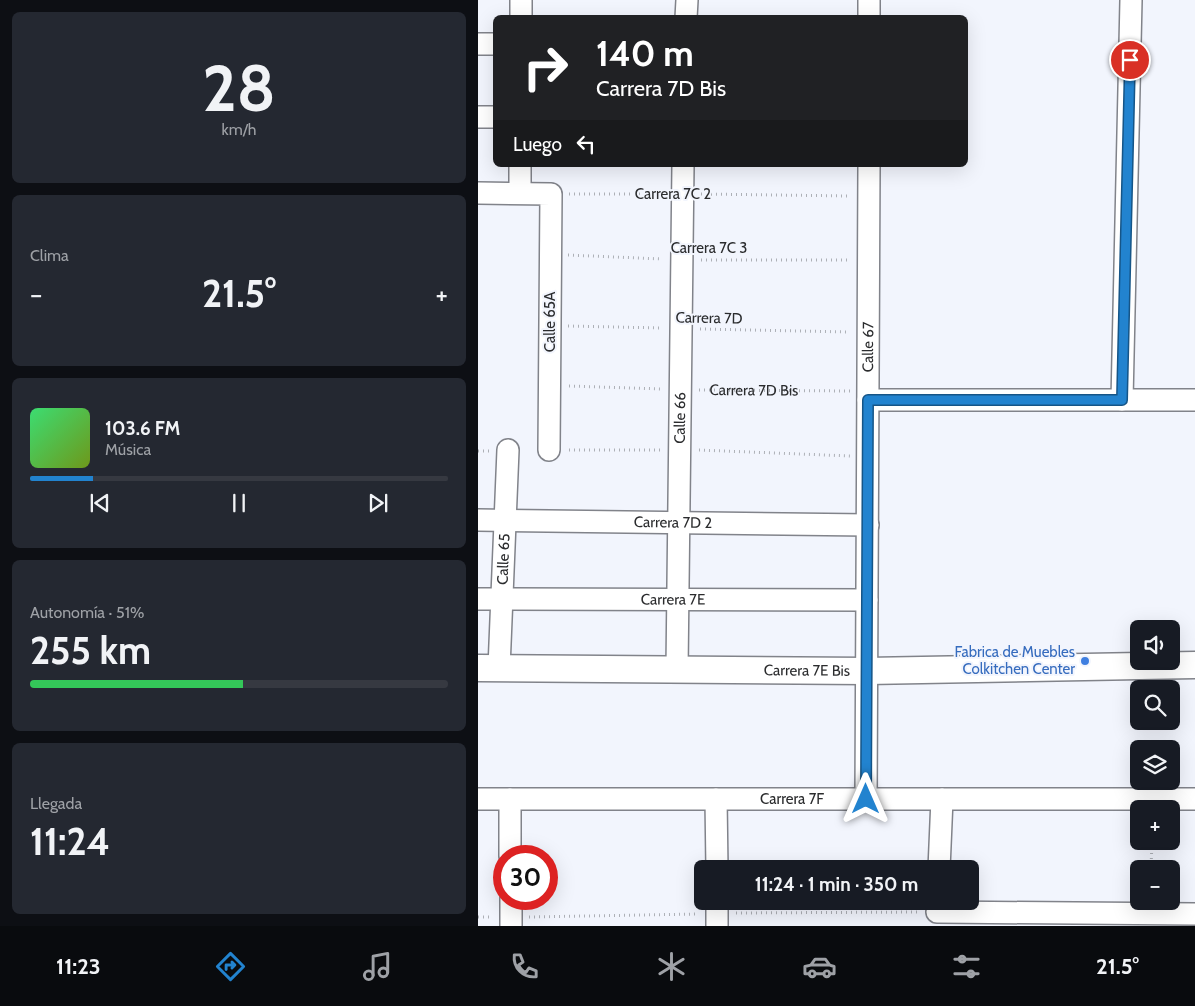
<!DOCTYPE html>
<html lang="es">
<head>
<meta charset="utf-8">
<style>
	body { margin:0; font-family:Cabin,sans-serif; background:#242831; color:#f1f3f6; height:100vh; display:flex; flex-direction:column; font-size:19px; white-space:nowrap }
	* { box-sizing:border-box; margin:0 }
	p { font-size:16px; color:#9ea1a6 }
	.icon { flex:none; width:28px; height:28px; fill:none; stroke:currentColor; stroke-width:2; stroke-linecap:round; stroke-linejoin:round }
	.map { position:relative; flex:1; overflow:hidden }
	.side { display:flex; flex-direction:column; gap:12px; padding:12px; background:#0d0f14; width:478px }
	.side>* { flex:none }
	.guide { position:absolute; left:15px; top:15px; width:475px; height:152px; border-radius:8px; box-shadow:0 5px 20px #0002; background:#202124; color:#fff; overflow:hidden }
	.tools { position:absolute; left:652px; top:620px; display:grid; gap:10px }
	.tools a { display:grid; place-items:center; width:50px; height:50px; border-radius:8px; background:#171b24; box-shadow:0 5px 20px #0002; font-size:25px }
	.speed { position:absolute; left:15px; top:845px; display:flex; gap:10px; font-size:25px; font-weight:700; text-align:center }
	.speed>* { display:grid; place-content:center; width:65px; height:65px; border-radius:50%; background:#171b24; box-shadow:0 5px 20px #0002; line-height:1 }
	.speed .limit { border:8px solid #d22; background:#fff; color:#111 }
	.pin { position:absolute; display:grid; place-items:center; width:42px; height:42px; color:#fff; margin:-21px; border:2px solid #fff; border-radius:50%; box-shadow:0 1px 5px #0007 }
	.me { position:absolute; width:55px; margin:-28px; rotate:0deg; stroke-linejoin:round; filter:drop-shadow(0 0 4px #0008) }
	.turn { display:flex; align-items:center; gap:18px; height:105px; padding:0 20px; font-size:22px }
	.turn .icon { width:65px; height:65px; stroke-width:2.5 }
	.turn b { display:block; font-size:35px; line-height:42px }
	.then { display:flex; align-items:center; height:48px; padding:0 20px; background:#0003; gap:10px; font-size:19px }
	.big { font-size:38px; font-weight:800; line-height:1.1 }
	.side .tile { flex:1; display:flex; flex-direction:column; justify-content:center; gap:8px; min-width:0; padding:0 18px; border-radius:8px; background:#242831 }
	.side .dial { align-items:center; gap:0 }
	.dial b { font-size:65px; line-height:1 }
	.song { display:flex; align-items:center; gap:15px }
	.cover { width:60px; height:60px; border-radius:8px; background:linear-gradient(135deg,hsl(140 70% 55%),hsl(80 70% 35%)) }
	.played { height:5px; border-radius:2px; background:linear-gradient(90deg,#2283cf 15%,#363941 15%) }
	.keys { display:flex; justify-content:space-around; direction:ltr }
	.heat { display:flex; justify-content:space-between; align-items:center; font-size:28px; direction:ltr }
	.charge { height:8px; border-radius:4px; background:linear-gradient(90deg,#34c759 51%,#363941 0) }
	.trip { position:absolute; left:216px; top:860px; width:285px; height:50px; border-radius:8px; background:#171b24; box-shadow:0 5px 20px #0002; font-weight:800; line-height:50px; text-align:center }
	.tab-bar { display:flex; height:80px; justify-content:space-around; align-items:center; background:#090b0e; color:#9ea1a6 }
	.tab-bar .icon { width:35px; height:35px }
	.tab-bar .current { color:#2283cf }
	.tab-bar b { font-size:22px; color:#f1f3f6 }
	main { display:flex; flex:1; min-height:0 }
	.map>svg:first-child { display:block }
	.lines { fill:none; stroke-linecap:round; stroke-linejoin:round }
	.minor-casing { stroke:#81838a; stroke-width:24 }
	.tertiary-casing { stroke:#81838a; stroke-width:29 }
	.path { stroke:#adb0b6; stroke-width:3; stroke-dasharray:1 4; stroke-linecap:butt }
	.minor { stroke:#fff; stroke-width:21 }
	.tertiary { stroke:#fff; stroke-width:26 }
	.route-casing { stroke:#165587; stroke-width:12 }
	.route { stroke:#2283cf; stroke-width:9 }
	.shop-dot { fill:#3f7fe0; stroke:#f2f5fd; stroke-width:2 }
	.labels { text-anchor:middle; stroke-width:4; stroke-linejoin:round; paint-order:stroke }
	.street-label { font-size:15px; fill:#2b2c2e; stroke:#f2f5fd }
	.shop-label { font-size:15px; fill:#366cbe; stroke:#f2f5fd; text-anchor:end }
</style>
</head>
<body>
<main>
<section class="side">
<div class="tile dial"><b>28</b><p>km/h</p></div>
<div class="tile"><p>Clima</p>
<div class="heat"><a>−</a><b class="big">21.5°</b><a>+</a></div>
</div>
<div class="tile">
<div class="song"><i class="cover"></i><div><b>103.6 FM</b><p>Música</p></div></div>
<div class="played"></div>
<div class="keys"><svg class="icon" aria-label="previous" viewBox="0 0 24 24"><path d="M18 5L8 12l10 7zM5 5v14"/></svg><svg class="icon" aria-label="pause" viewBox="0 0 24 24"><path d="M8 5v14M16 5v14"/></svg><svg class="icon" aria-label="next" viewBox="0 0 24 24"><path d="M6 5l10 7-10 7zM19 5v14"/></svg></div>
</div>
<div class="tile"><p>Autonomía · 51%</p><b class="big">255 km</b><div class="charge"></div></div>
<div class="tile"><p>Llegada</p><b class="big">11:24</b></div>
</section>
<div class="map">
<svg width="718" height="926" viewBox="0 0 718 926">
	<rect width="100%" height="100%" fill="#f2f5fd"/>
	<g class="lines">
		<!-- minor casing -->
		<g class="minor-casing">
			<g id="minor">
				<path d="M43 18V0"/>
				<path d="M208 18 209 0"/>
				<path d="M391 18V0"/>
				<path d="M0 44H18"/>
				<path d="M0 117H18"/>
				<path d="M0 193 73 194 71 450"/>
				<path d="M42 193V165"/>
				<path d="M390 400H718"/>
				<path d="M644 400 653 0"/>
				<path id="s2" d="M0 520 390 525"/>
				<path id="s3" d="M0 599 389 600"/>
				<path id="s4" d="M21 668 30 450"/>
				<path id="s5" d="M199 669 205 165"/>
				<path id="s6" d="M0 799H718"/>
				<path d="M32 799V856"/>
				<path d="M238 799 239 869"/>
				<path id="s7" d="M388 799 391 165"/>
				<path d="M461 869 464 799"/>
				<path d="M33 899V926"/>
				<path d="M239 901V926"/>
				<path d="M459 912 718 914"/>
			</g>
		</g>
		<!-- tertiary casing -->
		<g class="tertiary-casing">
			<g id="tertiary">
				<path id="s8" d="M0 668 389 671 718 665"/>
			</g>
		</g>
		<!-- path -->
		<g class="path">
			<path d="M91 194H187"/>
			<path d="M223 194 372 196"/>
			<path d="M90 255 184 259"/>
			<path d="M223 260H372"/>
			<path d="M90 326 184 328"/>
			<path d="M222 329 371 332"/>
			<path d="M91 386 184 389"/>
			<path id="s1" d="M221 390 372 391"/>
			<path d="M91 450H182"/>
			<path d="M221 450 372 456"/>
			<path d="M0 451H12"/>
			<path d="M673 869 674 841"/>
			<path d="M258 913 442 912"/>
			<path d="M0 917H14"/>
			<path d="M51 917 219 914"/>
		</g>
		<!-- minor -->
		<use href="#minor" class="minor"/>
		<!-- tertiary -->
		<use href="#tertiary" class="tertiary"/>
	</g>
	<g class="lines">
		<!-- route casing -->
		<g class="route-casing">
			<path id="route" d="M388 799 390 400H644L652 60"/>
		</g>
		<!-- route -->
		<use href="#route" class="route"/>
	</g>
	<!-- markers -->
	<circle class="shop-dot" cx="607" cy="661" r="5"/>
	<g class="labels">
		<!-- street labels -->
		<g class="street-label">
			<text x="195" y="199">Carrera 7C 2</text>
			<text x="231" y="253">Carrera 7C 3</text>
			<text transform="translate(231 318) rotate(1)" y="5">Carrera 7D</text>
			<text transform="translate(72 322) rotate(-90)" y="5">Calle 65A</text>
			<text dy="5" stroke="none"><textPath href="#s7" startOffset="452">Calle 67</textPath></text>
			<text dy="5" stroke="none"><textPath href="#s1" startOffset="55">Carrera 7D Bis</textPath></text>
			<text dy="5" stroke="none"><textPath href="#s5" startOffset="251">Calle 66</textPath></text>
			<text dy="5" stroke="none"><textPath href="#s2" startOffset="195">Carrera 7D 2</textPath></text>
			<text dy="5" stroke="none"><textPath href="#s4" startOffset="109">Calle 65</textPath></text>
			<text dy="5" stroke="none"><textPath href="#s3" startOffset="195">Carrera 7E</textPath></text>
			<text dy="5" stroke="none"><textPath href="#s8" startOffset="329">Carrera 7E Bis</textPath></text>
			<text dy="5" stroke="none"><textPath href="#s6" startOffset="314">Carrera 7F</textPath></text>
		</g>
		<!-- shop labels -->
		<g class="shop-label">
			<text x="597" y="657">Fabrica de Muebles<tspan x="597" dy="17">Colkitchen Center</tspan></text>
		</g>
	</g>
</svg>
<div class="tools">
<a><svg class="icon" aria-label="sound" viewBox="0 0 24 24"><path d="M4 9h4l5-4v14l-5-4H4zM17 9q2 3 0 6"/></svg></a>
<a><svg class="icon" aria-label="search" viewBox="0 0 24 24"><circle cx="10" cy="10" r="6"/><path d="M15 15l6 6"/></svg></a>
<a><svg class="icon" aria-label="layers" viewBox="0 0 24 24"><path d="M12 4l9 5-9 5-9-5zM3 14l9 5 9-5"/></svg></a>
<a>+</a>
<a>−</a>
</div>
<div class="speed"><div class="limit">30</div></div>
<div class="pin" style="left:652px;top:60px;background:#d93025"><svg class="icon" aria-label="arrive" viewBox="0 0 24 24"><path d="M6 21V4h12l-3 4 3 4H6"/></svg></div>
<svg class="me" style="left:388px;top:799px" viewBox="-20 -20 40 40"><path d="M0-17L14 15 0 8-14 15z" fill="#2283cf" stroke="#fff" stroke-width="4"/></svg>
<div class="trip">11:24 · 1 min · 350 m</div>
<div class="guide">
<div class="turn"><svg class="icon" aria-label="right" viewBox="0 0 24 24"><path d="M7 20v-9h11M14 6l5 5-5 5"/></svg><div><b>140 m</b>Carrera 7D Bis</div></div>
<div class="then">Luego<svg class="icon" aria-label="left" viewBox="0 0 24 24"><path d="M17 20v-9H6M10 6l-5 5 5 5"/></svg></div>
</div>
</div>
</main>
<nav class="tab-bar">
<b>11:23</b>
<svg class="icon current" aria-label="directions" viewBox="0 0 24 24"><path d="M12 3l9 9-9 9-9-9zM9 14v-3h6M13 9l2 2-2 2"/></svg>
<svg class="icon" aria-label="music" viewBox="0 0 24 24"><path d="M9 18V5l10-2v13"/><circle cx="6" cy="18" r="3"/><circle cx="16" cy="16" r="3"/></svg>
<svg class="icon" aria-label="phone" viewBox="0 0 24 24"><path d="M5 4h4l2 5-3 2q2 4 5 5l2-3 5 2v4C11 20 4 13 5 4z"/></svg>
<svg class="icon" aria-label="climate" viewBox="0 0 24 24"><path d="M12 3v18M4 7l16 10M4 17L20 7"/></svg>
<svg class="icon" aria-label="car" viewBox="0 0 24 24"><path d="M5 17H2v-5l4-1 3-4h7l3 4 3 1v5h-3M9 17h6M6 11h13"/><circle cx="7" cy="17" r="2"/><circle cx="17" cy="17" r="2"/></svg>
<svg class="icon" aria-label="filters" viewBox="0 0 24 24"><path d="M4 7h16M4 17h16"/><circle cx="9" cy="7" r="2"/><circle cx="15" cy="17" r="2"/></svg>
<b>21.5°</b>
</nav>
</body>
</html>
